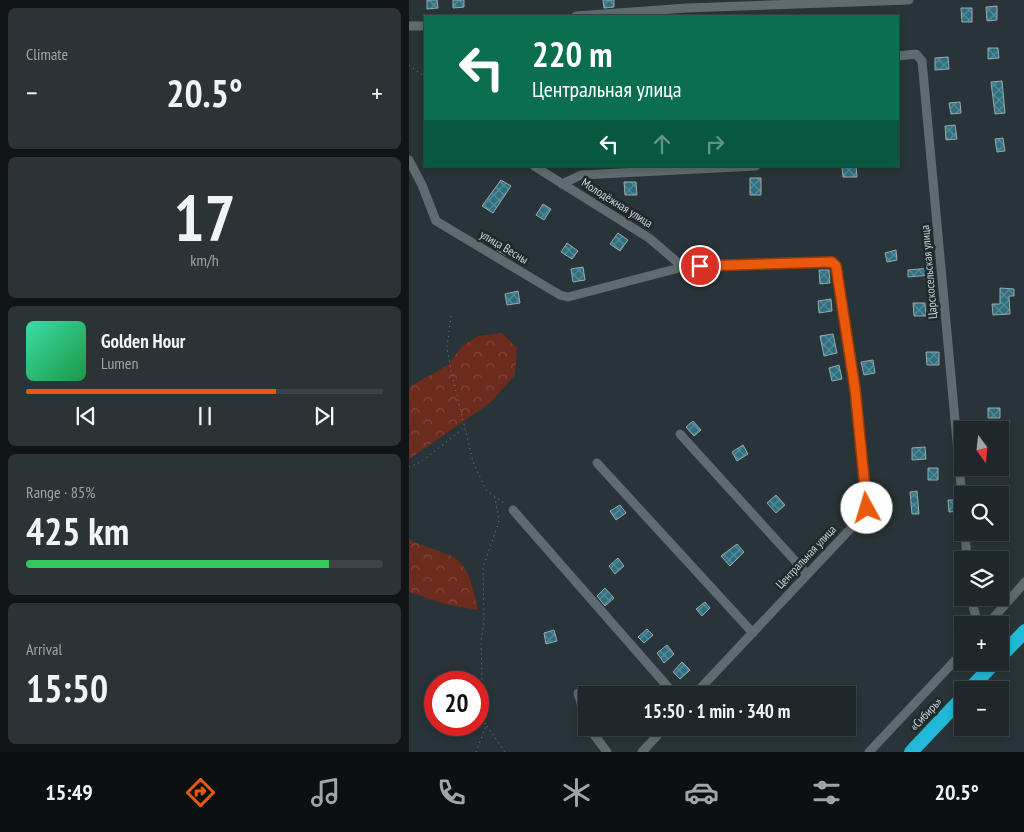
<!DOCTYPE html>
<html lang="en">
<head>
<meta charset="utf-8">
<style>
	body { margin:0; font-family:"PT Sans Narrow",sans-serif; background:#2c3336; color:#f1f3f6; height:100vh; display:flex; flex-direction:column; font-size:19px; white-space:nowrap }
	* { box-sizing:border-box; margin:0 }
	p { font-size:16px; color:#a1a5a8 }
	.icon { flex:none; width:28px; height:28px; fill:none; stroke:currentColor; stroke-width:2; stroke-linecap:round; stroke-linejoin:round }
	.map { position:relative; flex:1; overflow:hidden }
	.side { display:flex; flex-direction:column; gap:8px; padding:8px; background:#111517; width:409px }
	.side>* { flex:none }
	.banner { position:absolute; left:15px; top:15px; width:475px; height:152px; border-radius:0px; box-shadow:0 2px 8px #0003,0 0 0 1px #3c4447; background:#0b6e4f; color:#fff; overflow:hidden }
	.needle { width:32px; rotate:165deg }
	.controls { position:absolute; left:545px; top:421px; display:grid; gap:10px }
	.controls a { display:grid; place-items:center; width:55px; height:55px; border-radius:0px; background:#1f272a; box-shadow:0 2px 8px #0003,0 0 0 1px #3c4447; font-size:25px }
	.speed { position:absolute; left:15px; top:671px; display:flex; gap:10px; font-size:25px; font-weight:700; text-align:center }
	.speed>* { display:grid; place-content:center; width:65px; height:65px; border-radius:50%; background:#1f272a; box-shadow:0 2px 8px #0003,0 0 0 1px #3c4447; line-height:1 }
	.speed .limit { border:8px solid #d22; background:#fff; color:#111 }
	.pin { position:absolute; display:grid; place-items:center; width:42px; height:42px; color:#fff; margin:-21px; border:2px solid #fff; border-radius:50%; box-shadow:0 1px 5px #0007 }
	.me { position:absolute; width:55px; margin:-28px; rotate:354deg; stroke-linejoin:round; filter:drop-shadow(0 0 4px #0008) }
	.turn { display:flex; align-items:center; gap:18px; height:105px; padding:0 25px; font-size:22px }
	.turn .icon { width:65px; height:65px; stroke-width:2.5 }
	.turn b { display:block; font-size:35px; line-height:42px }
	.lanes { display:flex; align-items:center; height:48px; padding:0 25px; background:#0003; justify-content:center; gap:25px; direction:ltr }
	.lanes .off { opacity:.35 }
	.big { font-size:38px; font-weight:600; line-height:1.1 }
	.side .widget { flex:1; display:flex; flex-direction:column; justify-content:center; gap:8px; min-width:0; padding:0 18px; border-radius:8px; background:#2c3336 }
	.side .dial { align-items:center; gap:0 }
	.dial b { font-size:65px; line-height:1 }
	.song { display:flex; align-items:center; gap:15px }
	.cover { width:60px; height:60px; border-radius:8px; background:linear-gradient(135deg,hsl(160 70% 55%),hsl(140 70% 35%)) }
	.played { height:5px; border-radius:2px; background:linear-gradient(90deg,#ea580c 70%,#3c4447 70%) }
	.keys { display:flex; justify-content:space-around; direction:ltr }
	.heat { display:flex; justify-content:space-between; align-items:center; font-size:28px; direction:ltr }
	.charge { height:8px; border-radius:4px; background:linear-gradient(90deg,#34c759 85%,#3c4447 0) }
	.trip { position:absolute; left:169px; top:686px; width:278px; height:50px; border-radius:0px; background:#1f272a; box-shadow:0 2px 8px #0003,0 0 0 1px #3c4447; font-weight:600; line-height:50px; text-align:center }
	.tabs { display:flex; height:80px; justify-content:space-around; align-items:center; background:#0c1011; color:#a1a5a8 }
	.tabs .icon { width:35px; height:35px }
	.tabs .on { color:#ea580c }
	.tabs b { font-size:22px; color:#f1f3f6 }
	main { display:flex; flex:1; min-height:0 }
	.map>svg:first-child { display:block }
	.forest { fill:url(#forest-crowns) }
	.building { fill:url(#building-cross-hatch); stroke:#9ba8ac }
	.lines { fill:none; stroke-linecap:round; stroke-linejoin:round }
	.path { stroke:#778184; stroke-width:1; stroke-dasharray:1 4; stroke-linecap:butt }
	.minor { stroke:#5f6b6f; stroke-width:9 }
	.highway { stroke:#22b8d7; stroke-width:14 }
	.route-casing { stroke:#983908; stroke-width:12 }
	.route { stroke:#ea580c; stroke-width:9 }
	.labels { text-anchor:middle; stroke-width:5; stroke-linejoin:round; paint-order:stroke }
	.street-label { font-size:12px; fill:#ccd3d5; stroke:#202a2d }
</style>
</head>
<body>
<main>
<section class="side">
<div class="widget"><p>Climate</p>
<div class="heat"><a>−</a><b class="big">20.5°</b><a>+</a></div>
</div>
<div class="widget dial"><b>17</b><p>km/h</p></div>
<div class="widget">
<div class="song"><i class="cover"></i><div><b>Golden Hour</b><p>Lumen</p></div></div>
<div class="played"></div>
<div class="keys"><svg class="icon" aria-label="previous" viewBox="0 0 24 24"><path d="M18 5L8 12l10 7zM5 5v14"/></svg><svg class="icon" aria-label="pause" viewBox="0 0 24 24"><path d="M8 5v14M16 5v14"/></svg><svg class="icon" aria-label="next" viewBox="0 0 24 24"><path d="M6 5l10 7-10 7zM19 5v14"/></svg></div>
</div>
<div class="widget"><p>Range · 85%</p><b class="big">425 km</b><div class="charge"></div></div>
<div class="widget"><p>Arrival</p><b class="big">15:50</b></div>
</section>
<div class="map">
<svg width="616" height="752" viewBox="0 0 616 752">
	<defs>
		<pattern id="forest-crowns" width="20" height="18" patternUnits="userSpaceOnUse" patternTransform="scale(1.25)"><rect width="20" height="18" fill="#6b2b1d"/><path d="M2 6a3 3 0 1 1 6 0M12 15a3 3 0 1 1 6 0" fill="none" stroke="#7f493d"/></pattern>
		<pattern id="building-cross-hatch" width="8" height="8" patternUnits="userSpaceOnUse" patternTransform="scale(1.25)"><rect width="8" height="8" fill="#2e7080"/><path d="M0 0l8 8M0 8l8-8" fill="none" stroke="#558a97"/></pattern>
	</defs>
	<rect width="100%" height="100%" fill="#293438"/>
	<!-- forest -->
	<path class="forest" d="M93 333 108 348 106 375 81 403 0 459V387L39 365 53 346 69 336Z
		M0 539C12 546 25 549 38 554 61 563 64 588 69 610L36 604 0 592Z"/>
	<!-- building -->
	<path class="building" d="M18 0H28L29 8 18 9Z
		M44 0H55V7L44 8Z
		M194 0H205V7L195 8Z
		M588 6V20L578 21 577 7Z
		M552 8H563V22H553Z
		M579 48H589L590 58 579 59Z
		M539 57 540 69 526 70V58Z
		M593 81 596 113 586 114 582 82Z
		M551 102 552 113 542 114 540 103Z
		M546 125 548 139 537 140 536 126Z
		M594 138 596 151 588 152 586 139Z
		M447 166 448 177H434L433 167Z
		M341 178H352V195H341Z
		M92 180 102 186 84 213 73 206Z
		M215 182H227L228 195H216Z
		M134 204 142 209 135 220 127 215Z
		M209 233 219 240 211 251 201 244Z
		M91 241 101 247 96 255 86 249Z
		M158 243 169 251 163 259 152 252Z
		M487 250 488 260 478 262 476 253Z
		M174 267 176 280 164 282 162 269Z
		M522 268V275L499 277V270Z
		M410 270H420L421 283 411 284Z
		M591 288 605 289V296H600L601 314 584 315 583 304H591Z
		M109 291 111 303 98 305 96 294Z
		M422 299 423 311 410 313 409 301Z
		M504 303H516L517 316H505Z
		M424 334 428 353 415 356 411 336Z
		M517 352H530V365H518Z
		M464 360 466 373 455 375 452 362Z
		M430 365 433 379 423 381 420 368Z
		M579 408H591V418H579Z
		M284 421 292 430 285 436 277 427Z
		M334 445 339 454 328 461 323 452Z
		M516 447 517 459 503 460V448Z
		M519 468H529V480H519Z
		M508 491 510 514H503L501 492Z
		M367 495 376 505 367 513 358 503Z
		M539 500H547L550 511 540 512Z
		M211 505 217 513 207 520 201 511Z
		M328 544 335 552 321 566 312 556Z
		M209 558 215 566 206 574 200 566Z
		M196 588 205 598 196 606 188 596Z
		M296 602 301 608 293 616 287 609Z
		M238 629 244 635 235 643 229 637Z
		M145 630 148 641 137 644 135 633Z
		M258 645 265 654 255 663 248 653Z
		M273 662 281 670 271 679 264 672Z"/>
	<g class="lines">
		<!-- path -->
		<path class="path" d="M0 65 16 77
			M42 316 38 348 42 370 64 462 77 490 97 505
			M0 467 12 462 56 427
			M78 726 96 752
			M67 752 77 726 74 716 72 642 75 620 74 567 90 522 86 497"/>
		<!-- minor -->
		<path class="minor" d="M167 16 278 8 500 0
			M0 26H16
			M489 56 507 54 513 61 554 507
			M0 160 13 185 27 221 151 295 159 297 274 267 423 262 427 266 447 389 458 508 444 526 285 695
			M125 166 240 238 274 267
			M153 184 172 175 347 166
			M271 434 398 574
			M188 463 344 633
			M104 510 266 695
			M556 532 558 560
			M562 598 569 625
			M578 625 616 582
			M169 693 178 724
			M180 728 198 752
			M233 752 255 728
			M460 752 554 652"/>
		<!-- highway -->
		<path class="highway" d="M591 657 616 631
			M560 690 586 662
			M502 752 554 697"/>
	</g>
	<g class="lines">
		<!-- route casing -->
		<g class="route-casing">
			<path id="route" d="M291 266 423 262 427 266 446 389 458 508"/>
		</g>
		<!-- route -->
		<use href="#route" class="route"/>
	</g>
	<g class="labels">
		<!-- street labels -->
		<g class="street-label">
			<text transform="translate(208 203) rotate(32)" y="4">Молодёжная улица</text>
			<text transform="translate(95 247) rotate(31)" y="4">улица Весны</text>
			<text transform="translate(520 272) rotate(-95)" y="4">Царскосельская улица</text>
			<text transform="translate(397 557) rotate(-47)" y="4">Центральная улица</text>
			<text transform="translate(517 714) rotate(-47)" y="4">«Сибирь»</text>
		</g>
	</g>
</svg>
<div class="controls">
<a><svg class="needle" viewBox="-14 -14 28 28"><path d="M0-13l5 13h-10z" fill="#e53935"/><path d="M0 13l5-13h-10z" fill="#a1a5a8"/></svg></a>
<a><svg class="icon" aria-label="search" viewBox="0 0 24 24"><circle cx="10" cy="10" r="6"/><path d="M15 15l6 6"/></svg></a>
<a><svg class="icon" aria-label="layers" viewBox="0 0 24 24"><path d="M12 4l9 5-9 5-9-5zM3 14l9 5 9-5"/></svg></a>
<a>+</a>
<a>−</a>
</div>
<div class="speed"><div class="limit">20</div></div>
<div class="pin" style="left:291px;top:266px;background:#d93025"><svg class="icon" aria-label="arrive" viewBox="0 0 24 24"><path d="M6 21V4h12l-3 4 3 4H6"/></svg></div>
<svg class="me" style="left:458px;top:508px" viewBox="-20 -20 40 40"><circle r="19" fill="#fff"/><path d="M0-13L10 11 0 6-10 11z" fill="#ea580c"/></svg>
<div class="trip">15:50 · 1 min · 340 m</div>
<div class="banner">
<div class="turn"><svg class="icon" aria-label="left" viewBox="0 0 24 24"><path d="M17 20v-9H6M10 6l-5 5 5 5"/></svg><div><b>220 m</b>Центральная улица</div></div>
<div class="lanes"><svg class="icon" aria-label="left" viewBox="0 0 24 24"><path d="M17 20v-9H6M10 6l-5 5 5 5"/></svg><svg class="icon off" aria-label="ahead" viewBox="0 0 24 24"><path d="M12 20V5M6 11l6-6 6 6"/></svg><svg class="icon off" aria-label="right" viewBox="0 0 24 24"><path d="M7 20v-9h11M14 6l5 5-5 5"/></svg></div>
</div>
</div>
</main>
<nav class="tabs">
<b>15:49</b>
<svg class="icon on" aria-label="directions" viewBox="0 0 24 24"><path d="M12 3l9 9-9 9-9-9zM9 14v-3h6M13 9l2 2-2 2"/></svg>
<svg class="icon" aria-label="music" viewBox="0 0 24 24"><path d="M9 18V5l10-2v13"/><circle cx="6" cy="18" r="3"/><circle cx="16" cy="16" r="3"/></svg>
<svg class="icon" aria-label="phone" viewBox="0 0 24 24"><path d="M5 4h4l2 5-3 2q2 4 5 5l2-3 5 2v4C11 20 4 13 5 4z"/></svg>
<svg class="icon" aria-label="climate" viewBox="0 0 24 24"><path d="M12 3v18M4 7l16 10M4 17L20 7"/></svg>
<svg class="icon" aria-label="car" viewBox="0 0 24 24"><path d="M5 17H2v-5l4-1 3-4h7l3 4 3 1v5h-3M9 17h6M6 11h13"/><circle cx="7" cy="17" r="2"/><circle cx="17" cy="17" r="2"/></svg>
<svg class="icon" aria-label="filters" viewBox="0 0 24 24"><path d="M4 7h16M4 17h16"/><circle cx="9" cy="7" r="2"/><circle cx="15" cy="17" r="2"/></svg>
<b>20.5°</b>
</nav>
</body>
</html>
